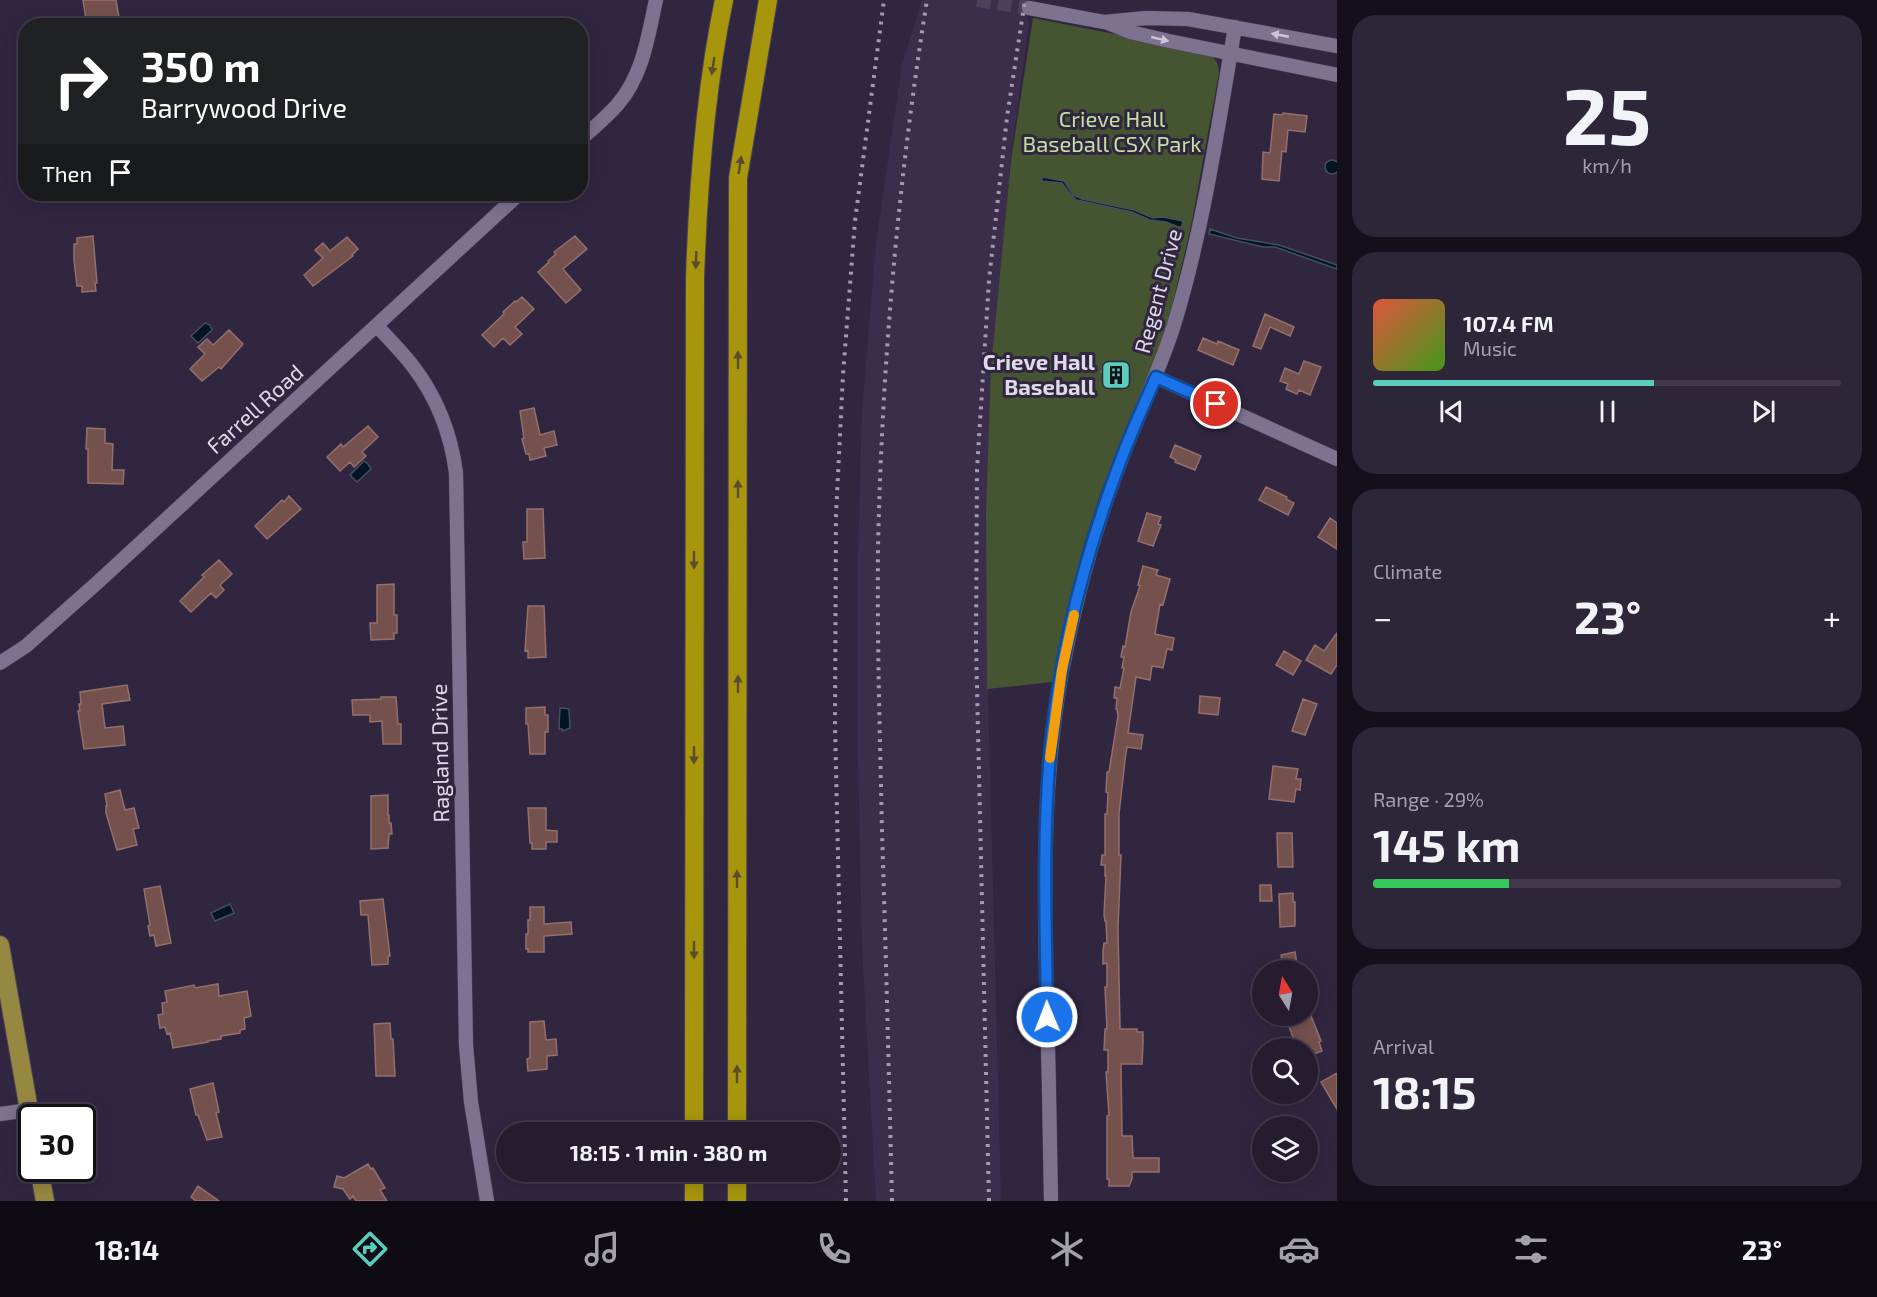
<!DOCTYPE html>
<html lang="en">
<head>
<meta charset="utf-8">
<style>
	body { margin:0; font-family:"Exo 2",sans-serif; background:#2d2538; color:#f1f3f6; height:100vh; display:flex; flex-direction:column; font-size:22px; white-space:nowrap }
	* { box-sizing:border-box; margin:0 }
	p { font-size:20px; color:#a3a1ab }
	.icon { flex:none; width:33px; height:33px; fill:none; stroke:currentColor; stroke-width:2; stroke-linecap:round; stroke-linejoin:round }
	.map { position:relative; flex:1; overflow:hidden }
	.drawer { display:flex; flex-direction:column; gap:15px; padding:15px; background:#140f1a; width:540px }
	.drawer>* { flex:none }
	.guide { position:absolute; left:18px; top:18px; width:570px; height:183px; border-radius:24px; box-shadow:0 3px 15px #0003,0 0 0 2px #423a4c; background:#202124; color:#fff; overflow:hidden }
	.needle { width:39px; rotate:349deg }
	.tools { position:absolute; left:1252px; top:960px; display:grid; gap:12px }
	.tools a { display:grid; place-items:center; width:66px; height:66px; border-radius:50%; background:#251c30; box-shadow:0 3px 15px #0003,0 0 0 2px #423a4c; font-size:30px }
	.speed { position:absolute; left:18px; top:1104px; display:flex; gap:12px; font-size:30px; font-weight:700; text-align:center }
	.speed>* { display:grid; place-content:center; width:78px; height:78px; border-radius:50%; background:#251c30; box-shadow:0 3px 15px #0003,0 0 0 2px #423a4c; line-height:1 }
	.speed .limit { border:3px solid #111; border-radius:9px; background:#fff; color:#111 }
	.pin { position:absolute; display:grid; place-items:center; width:51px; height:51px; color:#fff; margin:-26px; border:3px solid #fff; border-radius:50%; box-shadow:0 2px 6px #0007 }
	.me { position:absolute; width:66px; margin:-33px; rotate:359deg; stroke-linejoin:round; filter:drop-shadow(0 0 4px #0008) }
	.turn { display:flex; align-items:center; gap:21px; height:126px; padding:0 24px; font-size:27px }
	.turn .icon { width:78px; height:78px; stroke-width:2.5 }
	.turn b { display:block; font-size:42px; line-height:51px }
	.then { display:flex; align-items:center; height:57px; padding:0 24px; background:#0003; gap:12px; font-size:22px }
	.big { font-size:45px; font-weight:700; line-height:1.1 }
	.drawer .tile { flex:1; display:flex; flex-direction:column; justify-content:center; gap:9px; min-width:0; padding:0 21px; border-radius:24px; background:#2d2538 }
	.drawer .dial { align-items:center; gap:0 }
	.dial b { font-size:78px; line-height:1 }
	.song { display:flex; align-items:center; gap:18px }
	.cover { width:72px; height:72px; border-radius:9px; background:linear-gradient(135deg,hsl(10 70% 55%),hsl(100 70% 35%)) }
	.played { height:6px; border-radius:3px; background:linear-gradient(90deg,#59cebe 60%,#423a4c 60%) }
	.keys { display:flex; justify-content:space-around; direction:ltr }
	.heat { display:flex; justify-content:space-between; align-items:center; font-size:33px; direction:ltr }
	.charge { height:9px; border-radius:4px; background:linear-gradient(90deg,#34c759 29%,#423a4c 0) }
	.trip { position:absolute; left:496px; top:1122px; width:345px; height:60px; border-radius:30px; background:#251c30; box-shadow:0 3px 15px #0003,0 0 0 2px #423a4c; font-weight:700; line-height:60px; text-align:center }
	.tab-bar { display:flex; height:96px; justify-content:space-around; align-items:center; background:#0f0b13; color:#a3a1ab }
	.tab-bar .icon { width:42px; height:42px }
	.tab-bar .on { color:#59cebe }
	.tab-bar b { font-size:27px; color:#f1f3f6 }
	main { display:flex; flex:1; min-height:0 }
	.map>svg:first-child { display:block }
	.built { fill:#3b2e4d }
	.green { fill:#455431 }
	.water { fill:#011522; stroke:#44505e; stroke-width:1.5 }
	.building { fill:#74514d; stroke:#946f6b; stroke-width:1.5 }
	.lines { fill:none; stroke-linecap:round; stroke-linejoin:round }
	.street-tunnel { stroke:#4b415a; stroke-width:14; stroke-dasharray:14 7; stroke-linecap:butt }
	.street-casing { stroke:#4c4359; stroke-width:15 }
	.primary-casing { stroke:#4c4359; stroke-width:20 }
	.highway-casing { stroke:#4c4359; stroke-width:20 }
	.street { stroke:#7e7291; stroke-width:14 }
	.primary { stroke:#978841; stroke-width:18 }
	.highway { stroke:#a7960b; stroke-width:18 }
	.rail { stroke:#a39baf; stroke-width:4; stroke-dasharray:3 6; stroke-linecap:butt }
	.oneway { fill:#ccc4d8 }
	.oneway2 { fill:#5a4d2d }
	.route-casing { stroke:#114b97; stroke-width:15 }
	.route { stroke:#1a73e8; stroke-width:10 }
	.slow { stroke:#f59e0b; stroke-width:10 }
	.labels { text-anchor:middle; stroke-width:6; stroke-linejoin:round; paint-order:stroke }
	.park-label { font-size:22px; fill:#c3e19c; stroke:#312640 }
	.street-label { font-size:22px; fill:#dfd9ea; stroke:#312640 }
	.poi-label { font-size:22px; font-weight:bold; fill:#dfd9ea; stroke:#312640; text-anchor:end }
</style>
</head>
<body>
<main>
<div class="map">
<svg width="1337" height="1201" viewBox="0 0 1337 1201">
	<rect width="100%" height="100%" fill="#312640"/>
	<!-- built -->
	<path class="built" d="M922 0H1030L1027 17 1029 23 1010 161 987 654 1001 1201H876L862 946 858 754V557L862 410 876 243 902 65Z"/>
	<!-- green -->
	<path class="green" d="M1033 18 1206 52C1214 57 1219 62 1219 73L1191 226 1169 319 1158 353 1100 494 1084 544 1067 611 1053 682 987 689 986 512 991 368 1011 160Z"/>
	<!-- water -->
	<path class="water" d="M1325 167a7 7 0 1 1 14 0a7 7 0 1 1-14 0Z
		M1042 177 1064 181 1073 195 1082 199 1134 210 1153 218 1163 217 1183 221 1181 228 1166 222 1150 220 1132 212 1077 200 1071 195 1062 183 1042 181Z
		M1210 229 1237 238 1279 245 1337 265V269L1275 247H1263L1209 234Z
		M205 323 210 325 212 330 198 343 191 336Z
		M364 461 368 464 371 469 357 482 350 475Z
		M560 708 569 709 570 728 563 731 562 729H559Z
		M230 904 234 913 215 921 211 913Z"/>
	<!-- building -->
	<path class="building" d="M83 0H116L120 23 87 26Z
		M1283 113 1307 116 1305 132 1288 130 1286 152 1282 151 1279 181 1262 179 1263 152 1270 153 1274 114 1282 115Z
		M93 236 97 283H95L96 291 82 292V286H77L74 260V244H77V238Z
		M575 236 587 249 563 269 581 290 566 303 538 272 549 262 548 261 556 254 554 252Z
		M347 237 358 249 352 255 353 256 313 286 304 275 323 258 315 250 323 243 330 251Z
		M522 297 534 309 515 327 522 334 510 345 503 338 494 347 482 335 504 314 503 312 515 301 516 302Z
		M1265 314 1294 327 1290 336 1270 327 1261 349 1253 346Z
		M229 330 243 344 221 369 219 367 202 381 190 369 205 354 198 347 207 339 213 345Z
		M1203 338 1217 344 1218 341 1239 350 1233 365 1198 350Z
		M1304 361 1321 367 1310 395 1299 390 1297 394 1286 389 1288 384 1280 381 1285 368 1299 374Z
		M1106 362 1126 370 1122 380 1101 372Z
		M534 408 540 435 554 431 557 445 544 448 546 456 530 460 529 454H526L522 439 524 438 520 411Z
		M368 426 378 437 362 452 366 456 354 467 350 462 340 471 327 457 341 444 343 447Z
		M87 428 105 429V443L113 444 112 470H124L123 484 88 483V449H86Z
		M1175 445 1201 456 1195 470 1175 462 1176 460 1170 457Z
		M1266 487 1287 497 1286 499 1294 503 1288 515 1259 500Z
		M289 496 301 509 267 539 255 526 282 500 284 502Z
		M527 509H543L545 558 524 559 523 542H527Z
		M1147 513 1161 517 1158 524 1161 525 1153 546 1138 541Z
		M1330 518 1337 523V549L1318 537Z
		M219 560 232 574 220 585 224 590 216 598 211 593 191 612 180 601 204 577 202 575Z
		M1143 566 1158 570 1156 575 1170 579 1163 605 1160 604 1155 634 1174 638 1172 650 1167 649 1163 668 1152 666 1150 680 1136 677 1128 733 1143 735 1141 749 1127 747 1125 760 1119 814V855H1121L1118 928 1120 1029H1137V1032H1143V1043L1142 1064H1121L1122 1136H1132L1133 1158H1159V1172H1132V1179L1129 1186H1109V1179H1107V1116L1109 1115 1106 1072H1108V1050H1104L1105 1029H1107L1105 987H1107V963L1103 964V951L1104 943H1107L1106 921H1105L1104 915 1106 876H1105V865H1101L1102 855H1105V814H1107L1108 793 1106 792 1107 772H1109L1118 716 1117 709H1116L1117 698H1114L1115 687 1120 688 1124 668H1122L1124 657H1121L1123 646 1125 647 1131 612 1140 586 1138 585Z
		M394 584V615H397V633H394V639L371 640 370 623H377V585Z
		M528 606H544L546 657 528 658V650L525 651Z
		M1337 633V665L1331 674 1306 660 1315 645 1324 651Z
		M1284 651 1301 661 1293 675 1276 665Z
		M127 685 130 700 102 704 105 728 123 726 125 745 84 749 78 711H80L79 704H81L80 692Z
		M1200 696 1220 698 1218 715 1199 713Z
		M381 697H396L398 724H401V744H383L382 721 370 722V715H353L352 700 381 699Z
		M1303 699 1317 704 1305 735 1292 731Z
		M545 707V715H548V732H545V754H530L528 724H526V708Z
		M1273 766 1298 769 1296 779H1301L1300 790 1296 789 1294 802 1269 799Z
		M120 790 125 810 134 808 139 828 133 829 137 845 117 850 106 813V806H107L105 794Z
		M388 795V815H389V823H391L392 834H389L388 848 371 849V796Z
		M528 808H546V830L557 831V842H546V849H532V843H530Z
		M1277 833H1292L1293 867H1278Z
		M1260 885H1271L1272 901H1260Z
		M160 886 171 943 156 946 154 935 150 936 148 926 150 925 144 889Z
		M1293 893V902H1295V926L1280 927 1279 894Z
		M383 899 390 956H388V964L372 965 368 915H361L360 901Z
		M530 907H544V924L571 922 572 934 544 936V952H528V949H526V934H528V920H530Z
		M1295 952 1298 970H1284L1281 955Z
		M218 984 219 996 247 991 251 1016 244 1018 245 1029 240 1030V1033L221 1036V1039L208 1041V1042L173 1048 170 1033 167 1034 165 1027 160 1028 158 1015 163 1014 162 1003 167 1002 165 991 194 985 195 988Z
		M1295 1016H1311L1321 1041 1319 1042 1322 1051 1308 1056V1048H1297L1286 1019Z
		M544 1021 546 1040 556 1039 557 1055 547 1056V1069L528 1071 527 1059 530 1058V1022Z
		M390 1023 391 1039H393L395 1076H376L374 1024Z
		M1337 1073V1109L1321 1082Z
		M213 1083 219 1112 216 1113 222 1137 207 1140 198 1115H196L190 1089Z
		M368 1164 371 1169 373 1168 385 1188 380 1190 387 1201H356L353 1196 350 1199 343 1189 334 1187 337 1176 344 1178Z
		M543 1172H559L561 1181 545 1183Z
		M198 1186 219 1201H196L191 1197Z"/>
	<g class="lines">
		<!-- street-tunnel -->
		<path class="street-tunnel" d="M977 0 1029 8"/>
		<!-- street casing -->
		<g class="street-casing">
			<path id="street" d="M1029 8 1104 22 1146 18 1188 19 1337 46
				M1106 22 1130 32 1169 41 1337 75
				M580 140C593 128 607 117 618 104 643 75 648 36 656 0
				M377 326C389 339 401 351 412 365 436 396 451 434 456 473L466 1045 471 1102 487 1201
				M1156 377 1337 459
				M0 663 26 646 98 582 519 194
				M0 1114 29 1110
				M1051 1201C1050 1123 1048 1044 1046 966 1044 868 1044 769 1062 671 1075 601 1094 530 1120 463 1137 417 1158 374 1173 328 1203 232 1218 126 1235 27"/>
		</g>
		<!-- primary casing -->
		<g class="primary-casing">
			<path id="primary" d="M0 945 32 1127
				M39 1168 45 1201"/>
		</g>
		<!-- highway casing -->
		<g class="highway-casing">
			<path id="highway" d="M694 1132 695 279C698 186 705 91 724 0
				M737 1132 738 178 768 0
				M694 1201V1172
				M737 1201V1172"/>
		</g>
		<!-- street -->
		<use href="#street" class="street"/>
		<!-- primary -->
		<use href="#primary" class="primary"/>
		<!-- highway -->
		<use href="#highway" class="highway"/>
		<!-- rail -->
		<path class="rail" d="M846 1201 835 726 836 515 843 375 855 221 884 0
			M892 1201C889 1078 886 955 882 832 880 737 877 643 878 548 882 364 898 181 927 0
			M989 1201 976 645 977 470 989 280 1007 117 1025 0"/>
	</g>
	<!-- one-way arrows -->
	<defs><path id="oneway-solid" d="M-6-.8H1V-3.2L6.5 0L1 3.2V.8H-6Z" transform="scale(1.5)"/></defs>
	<g class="oneway">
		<use href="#oneway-solid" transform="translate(1280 35) rotate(-169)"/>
		<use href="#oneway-solid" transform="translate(1160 39) rotate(13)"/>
	</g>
	<g class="oneway2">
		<use href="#oneway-solid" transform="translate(713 66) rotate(99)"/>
		<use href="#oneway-solid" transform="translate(740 165) rotate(-81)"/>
		<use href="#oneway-solid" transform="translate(696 260) rotate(92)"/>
		<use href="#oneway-solid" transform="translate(738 360) rotate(-90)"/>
		<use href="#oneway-solid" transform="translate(738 489) rotate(-90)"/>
		<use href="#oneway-solid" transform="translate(694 560) rotate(90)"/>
		<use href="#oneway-solid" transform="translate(738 684) rotate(-90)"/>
		<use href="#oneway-solid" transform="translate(694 755) rotate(90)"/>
		<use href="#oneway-solid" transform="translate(737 879) rotate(-90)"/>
		<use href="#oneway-solid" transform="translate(694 950) rotate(90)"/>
		<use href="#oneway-solid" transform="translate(737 1074) rotate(-90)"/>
	</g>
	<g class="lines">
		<!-- route casing -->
		<g class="route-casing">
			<path id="route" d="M1047 1017C1046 926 1042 834 1051 744 1061 649 1085 555 1119 465 1130 435 1143 407 1156 377L1216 404"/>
		</g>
		<!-- route -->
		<use href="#route" class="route"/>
		<!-- slow -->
		<path class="slow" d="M1050 758 1062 670 1074 615"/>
	</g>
	<!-- icons -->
	<defs>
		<g id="building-square" transform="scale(1.5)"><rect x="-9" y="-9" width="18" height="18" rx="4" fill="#59cebe" stroke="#312640"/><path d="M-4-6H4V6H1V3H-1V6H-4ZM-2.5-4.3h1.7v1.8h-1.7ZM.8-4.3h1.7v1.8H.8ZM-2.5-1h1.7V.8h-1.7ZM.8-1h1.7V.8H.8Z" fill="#111"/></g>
	</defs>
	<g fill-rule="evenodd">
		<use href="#building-square" x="1116" y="375"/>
	</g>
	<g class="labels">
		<!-- park labels -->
		<g class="park-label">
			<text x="1112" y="127">Crieve Hall<tspan x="1112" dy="25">Baseball CSX Park</tspan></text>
		</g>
		<!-- street labels -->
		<g class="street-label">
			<text transform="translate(1158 291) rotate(-75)" y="8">Regent Drive</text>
			<text transform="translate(255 409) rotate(-42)" y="8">Farrell Road</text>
			<text transform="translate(440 753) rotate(-91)" y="8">Ragland Drive</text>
		</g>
		<!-- poi labels -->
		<g class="poi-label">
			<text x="1095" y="370">Crieve Hall<tspan x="1095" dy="25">Baseball</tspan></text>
		</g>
	</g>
</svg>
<div class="tools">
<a><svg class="needle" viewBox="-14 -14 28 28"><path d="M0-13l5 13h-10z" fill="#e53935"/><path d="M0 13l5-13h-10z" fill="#a3a1ab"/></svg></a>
<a><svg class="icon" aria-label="search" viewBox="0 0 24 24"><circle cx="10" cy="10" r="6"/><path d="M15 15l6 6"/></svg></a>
<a><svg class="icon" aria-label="layers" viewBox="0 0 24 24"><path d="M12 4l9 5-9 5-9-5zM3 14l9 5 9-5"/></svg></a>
</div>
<div class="speed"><div class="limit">30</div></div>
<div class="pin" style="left:1216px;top:404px;background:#d93025"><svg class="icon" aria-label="arrive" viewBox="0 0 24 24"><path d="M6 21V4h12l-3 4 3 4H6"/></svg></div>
<svg class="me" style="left:1047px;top:1017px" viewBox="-20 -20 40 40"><circle r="17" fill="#1a73e8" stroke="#fff" stroke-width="3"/><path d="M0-11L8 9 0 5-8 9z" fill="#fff"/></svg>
<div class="trip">18:15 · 1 min · 380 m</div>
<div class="guide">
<div class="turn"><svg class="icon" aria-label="right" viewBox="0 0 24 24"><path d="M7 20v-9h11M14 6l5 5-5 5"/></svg><div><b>350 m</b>Barrywood Drive</div></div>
<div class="then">Then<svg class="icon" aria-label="arrive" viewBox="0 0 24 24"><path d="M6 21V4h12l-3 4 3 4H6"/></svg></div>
</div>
</div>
<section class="drawer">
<div class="tile dial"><b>25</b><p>km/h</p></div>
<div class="tile">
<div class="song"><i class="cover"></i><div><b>107.4 FM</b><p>Music</p></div></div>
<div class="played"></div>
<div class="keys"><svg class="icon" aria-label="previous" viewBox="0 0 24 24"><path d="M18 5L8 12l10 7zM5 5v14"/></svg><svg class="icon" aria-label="pause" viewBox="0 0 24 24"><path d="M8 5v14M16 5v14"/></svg><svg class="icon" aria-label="next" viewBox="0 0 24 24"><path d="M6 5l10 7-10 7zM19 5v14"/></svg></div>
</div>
<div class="tile"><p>Climate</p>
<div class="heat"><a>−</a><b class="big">23°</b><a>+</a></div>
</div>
<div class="tile"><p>Range · 29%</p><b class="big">145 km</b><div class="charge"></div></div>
<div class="tile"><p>Arrival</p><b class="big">18:15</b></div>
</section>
</main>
<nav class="tab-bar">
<b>18:14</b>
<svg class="icon on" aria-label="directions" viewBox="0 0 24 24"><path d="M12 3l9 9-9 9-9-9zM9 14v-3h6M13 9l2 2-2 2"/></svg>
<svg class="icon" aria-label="music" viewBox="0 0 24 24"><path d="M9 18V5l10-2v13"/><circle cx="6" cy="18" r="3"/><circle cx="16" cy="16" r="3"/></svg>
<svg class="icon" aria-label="phone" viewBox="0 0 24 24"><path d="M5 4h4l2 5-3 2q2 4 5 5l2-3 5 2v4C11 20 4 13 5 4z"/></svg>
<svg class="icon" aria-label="climate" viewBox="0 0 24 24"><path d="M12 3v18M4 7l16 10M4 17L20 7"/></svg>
<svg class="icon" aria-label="car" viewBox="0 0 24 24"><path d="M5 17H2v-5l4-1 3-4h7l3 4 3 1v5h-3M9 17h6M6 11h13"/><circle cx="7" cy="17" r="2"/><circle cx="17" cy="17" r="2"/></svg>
<svg class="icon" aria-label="filters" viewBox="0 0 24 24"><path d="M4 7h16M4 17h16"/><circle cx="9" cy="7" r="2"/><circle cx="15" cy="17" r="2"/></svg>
<b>23°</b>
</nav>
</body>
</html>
